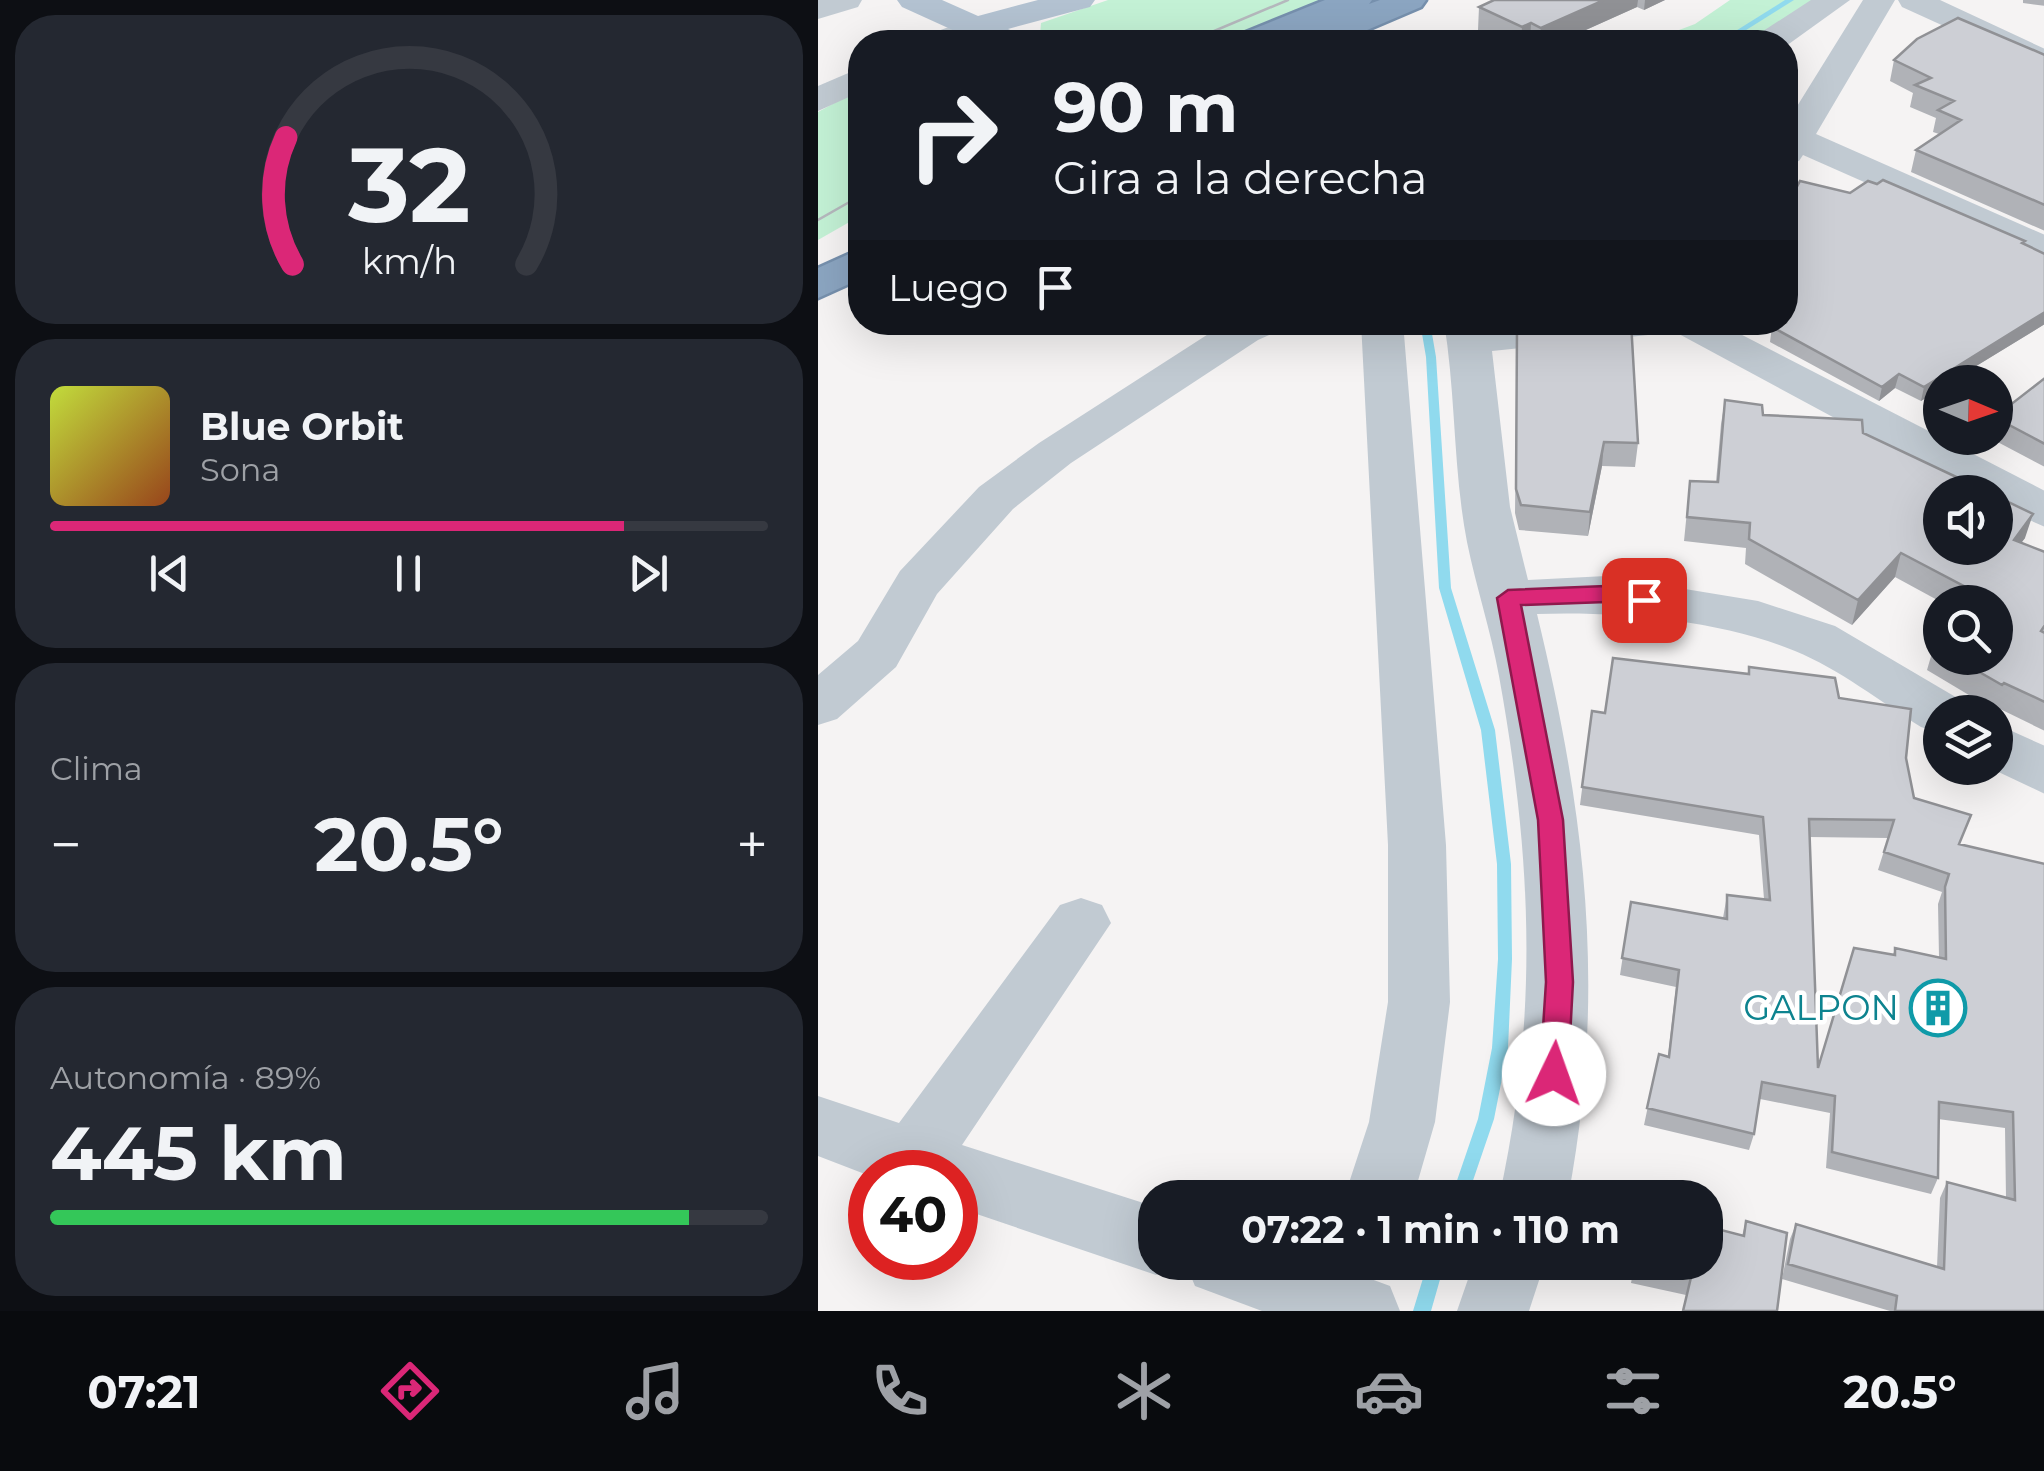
<!DOCTYPE html>
<html lang="es">
<head>
<meta charset="utf-8">
<style>
	body { margin:0; font-family:Montserrat,sans-serif; background:#242831; color:#f1f3f6; height:100vh; display:flex; flex-direction:column; font-size:38px; white-space:nowrap }
	* { box-sizing:border-box; margin:0 }
	p { font-size:32px; color:#9ea1a6 }
	.icon { flex:none; width:55px; height:55px; fill:none; stroke:currentColor; stroke-width:2; stroke-linecap:round; stroke-linejoin:round }
	.map { position:relative; flex:1; overflow:hidden }
	.drawer { display:flex; flex-direction:column; gap:15px; padding:15px; background:#0d0f14; width:818px }
	.drawer>* { flex:none }
	.banner { position:absolute; left:30px; top:30px; width:950px; height:305px; border-radius:40px; box-shadow:0 10px 40px #0002; background:#171b24; color:#f1f3f6; overflow:hidden }
	.needle { width:65px; rotate:92deg }
	.buttons { position:absolute; left:1105px; top:365px; display:grid; gap:20px }
	.buttons a { display:grid; place-items:center; width:90px; height:90px; border-radius:50%; background:#171b24; box-shadow:0 10px 40px #0002; font-size:50px }
	.speed { position:absolute; left:30px; top:1150px; display:flex; gap:20px; font-size:50px; font-weight:700; text-align:center }
	.speed>* { display:grid; place-content:center; width:130px; height:130px; border-radius:50%; background:#171b24; box-shadow:0 10px 40px #0002; line-height:1 }
	.speed .limit { border:15px solid #d22; background:#fff; color:#111 }
	.pin { position:absolute; display:grid; place-items:center; width:85px; height:85px; color:#fff; margin:-42px; border-radius:20px; box-shadow:0 5px 15px #0006 }
	.me { position:absolute; width:110px; margin:-55px; rotate:3deg; stroke-linejoin:round; filter:drop-shadow(0 0 8px #0008) }
	.turn { display:flex; align-items:center; gap:35px; height:210px; padding:0 40px; font-size:45px }
	.turn .icon { width:130px; height:130px; stroke-width:2.5 }
	.turn b { display:block; font-size:70px; line-height:85px }
	.then { display:flex; align-items:center; height:95px; padding:0 40px; background:#0003; gap:20px; font-size:38px }
	.big { font-size:75px; font-weight:700; line-height:1.1 }
	.drawer .tile { flex:1; display:flex; flex-direction:column; justify-content:center; gap:15px; min-width:0; padding:0 35px; border-radius:40px; background:#242831 }
	.drawer .dial { align-items:center; gap:0 }
	.dial svg { height:260px; overflow:visible; fill:none; stroke:#363941; stroke-width:7; stroke-linecap:round; text-anchor:middle }
	.dial text { fill:#f1f3f6; stroke:none }
	.song { display:flex; align-items:center; gap:30px }
	.cover { width:120px; height:120px; border-radius:15px; background:linear-gradient(135deg,hsl(70 70% 55%),hsl(20 70% 35%)) }
	.played { height:10px; border-radius:5px; background:linear-gradient(90deg,#db2777 80%,#363941 80%) }
	.keys { display:flex; justify-content:space-around; direction:ltr }
	.heat { display:flex; justify-content:space-between; align-items:center; font-size:55px; direction:ltr }
	.charge { height:15px; border-radius:8px; background:linear-gradient(90deg,#34c759 89%,#363941 0) }
	.trip { position:absolute; left:320px; top:1180px; width:585px; height:100px; border-radius:40px; background:#171b24; box-shadow:0 10px 40px #0002; font-weight:700; line-height:100px; text-align:center }
	.tab-bar { display:flex; height:160px; justify-content:space-around; align-items:center; background:#090b0e; color:#9ea1a6 }
	.tab-bar .icon { width:70px; height:70px }
	.tab-bar .active { color:#db2777 }
	.tab-bar b { font-size:45px; color:#f1f3f6 }
	main { display:flex; flex:1; min-height:0 }
	.map>svg:first-child { display:block }
	.green { fill:#c3f1d5 }
	.lines { fill:none; stroke-linecap:round; stroke-linejoin:round }
	.stream { fill:#90daee; fill-rule:evenodd }
	.highway-casing { stroke:#7690ad; stroke-width:5 }
	.minor { fill:#c1cad2; fill-rule:evenodd }
	.major { fill:#b3c2d1; fill-rule:evenodd }
	.highway { fill:#8ba5c1; fill-rule:evenodd }
	.tram { stroke:#b5b8bd; stroke-width:2.5 }
	.wall { fill:#b0b2b7; fill-rule:evenodd }
	.shaded-wall { fill:#909195 }
	.building { fill:#cdcfd5; stroke:#909195; stroke-width:2.5; fill-rule:evenodd }
	.route { fill:#db2777; stroke:#8e194d; stroke-width:2.5 }
	.labels { text-anchor:middle; stroke-width:9; stroke-linejoin:round; paint-order:stroke }
	.near-culture-label { font-size:35px; fill:#0d838f; stroke:#fff; text-anchor:end }
</style>
</head>
<body>
<main>
<section class="drawer">
<div class="tile dial"><svg viewBox="0 0 100 80">
<path d="M14 69A42 42 0 1 1 86 69"/>
<path d="M14 69A42 42 0 0 1 12 30" stroke="#db2777"/>
<text x="50" y="56" font-size="32" font-weight="700">32</text>
<text x="50" y="72" font-size="11">km/h</text>
</svg></div>
<div class="tile">
<div class="song"><i class="cover"></i><div><b>Blue Orbit</b><p>Sona</p></div></div>
<div class="played"></div>
<div class="keys"><svg class="icon" aria-label="previous" viewBox="0 0 24 24"><path d="M18 5L8 12l10 7zM5 5v14"/></svg><svg class="icon" aria-label="pause" viewBox="0 0 24 24"><path d="M8 5v14M16 5v14"/></svg><svg class="icon" aria-label="next" viewBox="0 0 24 24"><path d="M6 5l10 7-10 7zM19 5v14"/></svg></div>
</div>
<div class="tile"><p>Clima</p>
<div class="heat"><a>−</a><b class="big">20.5°</b><a>+</a></div>
</div>
<div class="tile"><p>Autonomía · 89%</p><b class="big">445 km</b><div class="charge"></div></div>
</section>
<div class="map">
<svg width="1227" height="1311" viewBox="0 0 1227 1311">
	<rect width="100%" height="100%" fill="#f5f3f3"/>
	<!-- green -->
	<path class="green" d="M290 0H524L499 3 398 42H237L222 35 223 23Z
		M912 0H995L935 42H829L877 24Z
		M42 89V216L0 240V112Z"/>
	<g class="lines">
		<!-- stream -->
		<path class="stream" d="M967 0H976L909 42H900Z
			M602 322H612L618 357 633 588 677 730 693 864 694 959 690 1048 676 1119 649 1198H633L660 1119 674 1048 680 959 679 864 663 730 621 588 608 357Z
			M610 1262H627L613 1311H595Z"/>
		<!-- highway casing -->
		<g class="highway-casing">
			<path id="highway" d="M507 0H554L551 4 562 0H608L603 7 521 42H490L486 37 489 32 465 42H418L423 34Z
				M42 249V279L0 298V268Z"/>
		</g>
		<!-- minor -->
		<path class="minor" d="M0 0H44L40 7 0 19Z
			M993 0H1032L968 46V42H934L939 35Z
			M1045 0H1077L998 134 1227 235V262L985 155 981 161 968 164V124Z
			M1080 0H1122L1227 49V72L1084 7Z
			M158 17 170 20 175 27C160 48 126 43 104 42L109 35Z
			M42 68V92L0 111V86Z
			M409 322H466L460 331 440 340 253 463 195 509 119 594 78 667 19 719 0 725V675L40 641 82 571 161 487 221 443Z
			M543 322H585L628 845 632 1002 617 1122 595 1198H526L551 1122 570 1002V845Z
			M626 322H899L1227 491V527L1178 505V492H1154L848 327 830 335 674 351 692 507 710 580 788 576 940 601 1017 626 1141 699 1149 712H1122V733L1103 727C1063 702 1021 669 977 651 903 620 799 611 719 614 768 816 789 992 750 1198H681C721 1016 714 858 681 676 673 631 658 587 649 542 635 470 638 395 626 322Z
			M1178 724 1227 746V794L1172 768H1178Z
			M263 898 284 905 293 923 144 1145 338 1207V1262H364L338 1275 138 1207V1172H52V1176L0 1156V1096L81 1123 242 905Z
			M367 1262H507L572 1286 582 1311H444L377 1286Z
			M656 1262H727L711 1311H639Z"/>
		<!-- major -->
		<path class="major" d="M79 0H124L160 16 220 0H277L272 7 190 29 202 34 206 42H161L84 7Z"/>
		<!-- highway -->
		<use href="#highway" class="highway"/>
		<!-- tram -->
		<path class="tram" d="M370 42 470 0
			M0 220 42 196"/>
	</g>
	<!-- wall -->
	<path class="wall" d="M676 0H847L826 10 819 7 741 42H687L660 30 661 7Z
		M1205 0H1227V6L1205 3Z
		M1227 55V231L1093 172 1098 150 1121 134 1115 132 1118 118 1092 107 1095 93 1072 81 1076 60Z
		M968 207 1206 244 1227 254V324L1132 382H1122V389L1103 401 1077 388 1061 401 952 342 954 327 968 322Z
		M699 328 820 443 817 467 784 466 770 536 701 530 697 513Z
		M1227 378V467L1172 438H1178V416Z
		M907 400 945 415 1045 433 1207 538 1203 543 1227 552V731L1178 707 1176 710 1109 670 1116 646 1122 638V658H1178V602H1123L1077 577 1034 625 927 564 928 548 866 541 872 481 898 482 903 424Z
		M931 667 1021 698 1088 758 1096 798 1141 845 1226 864 1227 861V1311H1072L964 1279 972 1239 978 1224 1119 1267 1122 1198 1129 1182 1188 1198 1187 1128 1120 1119V1178L1113 1194 1008 1168 1012 1113 942 1099 936 1134 931 1150 826 1125 841 1054 850 1056 858 987 802 975 813 902 905 918 909 895 946 899 941 835 762 805 774 711 787 713 930 674ZM991 837 1070 838 1060 870 1124 892 1120 904 1121 957 1077 948 1075 955 1000 1068Z
		M928 1221 969 1233 868 1295 813 1283 817 1262H888L924 1236Z"/>
	<!-- shaded-wall -->
	<path class="shaded-wall" d="M786 0H820L819 7 741 42H722L723 28Z
		M827 0H847L826 10Z
		M713 23 712 42H703L704 27Z
		M1227 312V324L1132 382H1122V389L1103 401 1106 387Z
		M1081 374 1077 388 1061 401 1064 387Z
		M786 442 784 466 770 536 772 512Z
		M1215 514 1207 538 1187 564 1196 540Z
		M1083 553 1077 577 1034 625 1040 600Z"/>
	<!-- building -->
	<path class="building" d="M676 0H786L723 28 713 23 704 27 661 7Z
		M1140 18 1227 55V205L1098 150 1143 120 1120 110 1136 101 1097 85 1113 78 1076 60 1099 39Z
		M1065 180 1207 241 1204 243 1227 254V312L1106 387 1081 374 1064 387 954 327 958 322H968V312L976 303 968 301V207L982 181 1032 193 1050 181 1059 184Z
		M758 322H813L820 443 786 442 772 512 703 505 698 489 699 328Z
		M1227 378V444L1178 418V416Z
		M907 400 944 405 945 415 1044 420 1045 433 1170 492H1122V548H1178V496L1215 514 1196 540 1227 552V625L1223 631 1227 633V702L1186 683 1184 685 1137 658H1178V602H1149L1157 592 1083 553 1040 600 931 539 932 523 869 517 872 481 900 482Z
		M1122 638V649L1116 646Z
		M795 658 931 674V667L1017 678 1021 698 1093 709 1088 758 1096 798 1153 815 1141 844 1227 864V1311H1077L1079 1296 970 1264 978 1224 1126 1269 1129 1182 1197 1200 1195 1112 1121 1102 1120 1178 1014 1152 1017 1096 944 1082 936 1134 829 1108 841 1054 851 1057 861 970 804 958 813 902 909 919V895L952 900 945 817 764 787 774 711 787 713ZM991 819 1076 820 1066 852 1131 874 1127 887 1128 959 1077 948V955L1036 948 1000 1068Z
		M928 1221 969 1233 959 1311H865L875 1269 845 1262H888V1226L926 1236Z"/>
	<!-- route -->
	<path class="route" d="M788 586 826 592 837 600 826 608 788 602 703 605 745 820 755 982 750 1074 746 1083 736 1087 726 1083 722 1074 728 982 720 820 679 598 690 590Z"/>
	<!-- icons -->
	<defs>
		<g id="building-ring" transform="scale(2.875)"><circle r="9.5" fill="#fff" stroke="#0f9aa8" stroke-width="1.5"/><path d="M-4-6H4V6H1V3H-1V6H-4ZM-2.5-4.3h1.7v1.8h-1.7ZM.8-4.3h1.7v1.8H.8ZM-2.5-1h1.7V.8h-1.7ZM.8-1h1.7V.8H.8Z" fill="#0f9aa8"/></g>
	</defs>
	<g fill-rule="evenodd">
		<use href="#building-ring" x="1120" y="1008"/>
	</g>
	<g class="labels">
		<!-- near-culture labels -->
		<g class="near-culture-label">
			<text x="1081" y="1020">GALPON</text>
		</g>
	</g>
</svg>
<div class="buttons">
<a><svg class="needle" viewBox="-14 -14 28 28"><path d="M0-13l5 13h-10z" fill="#e53935"/><path d="M0 13l5-13h-10z" fill="#9ea1a6"/></svg></a>
<a><svg class="icon" aria-label="sound" viewBox="0 0 24 24"><path d="M4 9h4l5-4v14l-5-4H4zM17 9q2 3 0 6"/></svg></a>
<a><svg class="icon" aria-label="search" viewBox="0 0 24 24"><circle cx="10" cy="10" r="6"/><path d="M15 15l6 6"/></svg></a>
<a><svg class="icon" aria-label="layers" viewBox="0 0 24 24"><path d="M12 4l9 5-9 5-9-5zM3 14l9 5 9-5"/></svg></a>
</div>
<div class="speed"><div class="limit">40</div></div>
<div class="pin" style="left:826px;top:600px;background:#d93025"><svg class="icon" aria-label="arrive" viewBox="0 0 24 24"><path d="M6 21V4h12l-3 4 3 4H6"/></svg></div>
<svg class="me" style="left:736px;top:1074px" viewBox="-20 -20 40 40"><circle r="19" fill="#fff"/><path d="M0-13L10 11 0 6-10 11z" fill="#db2777"/></svg>
<div class="trip">07:22 · 1 min · 110 m</div>
<div class="banner">
<div class="turn"><svg class="icon" aria-label="right" viewBox="0 0 24 24"><path d="M7 20v-9h11M14 6l5 5-5 5"/></svg><div><b>90 m</b>Gira a la derecha</div></div>
<div class="then">Luego<svg class="icon" aria-label="arrive" viewBox="0 0 24 24"><path d="M6 21V4h12l-3 4 3 4H6"/></svg></div>
</div>
</div>
</main>
<nav class="tab-bar">
<b>07:21</b>
<svg class="icon active" aria-label="directions" viewBox="0 0 24 24"><path d="M12 3l9 9-9 9-9-9zM9 14v-3h6M13 9l2 2-2 2"/></svg>
<svg class="icon" aria-label="music" viewBox="0 0 24 24"><path d="M9 18V5l10-2v13"/><circle cx="6" cy="18" r="3"/><circle cx="16" cy="16" r="3"/></svg>
<svg class="icon" aria-label="phone" viewBox="0 0 24 24"><path d="M5 4h4l2 5-3 2q2 4 5 5l2-3 5 2v4C11 20 4 13 5 4z"/></svg>
<svg class="icon" aria-label="climate" viewBox="0 0 24 24"><path d="M12 3v18M4 7l16 10M4 17L20 7"/></svg>
<svg class="icon" aria-label="car" viewBox="0 0 24 24"><path d="M5 17H2v-5l4-1 3-4h7l3 4 3 1v5h-3M9 17h6M6 11h13"/><circle cx="7" cy="17" r="2"/><circle cx="17" cy="17" r="2"/></svg>
<svg class="icon" aria-label="filters" viewBox="0 0 24 24"><path d="M4 7h16M4 17h16"/><circle cx="9" cy="7" r="2"/><circle cx="15" cy="17" r="2"/></svg>
<b>20.5°</b>
</nav>
</body>
</html>
